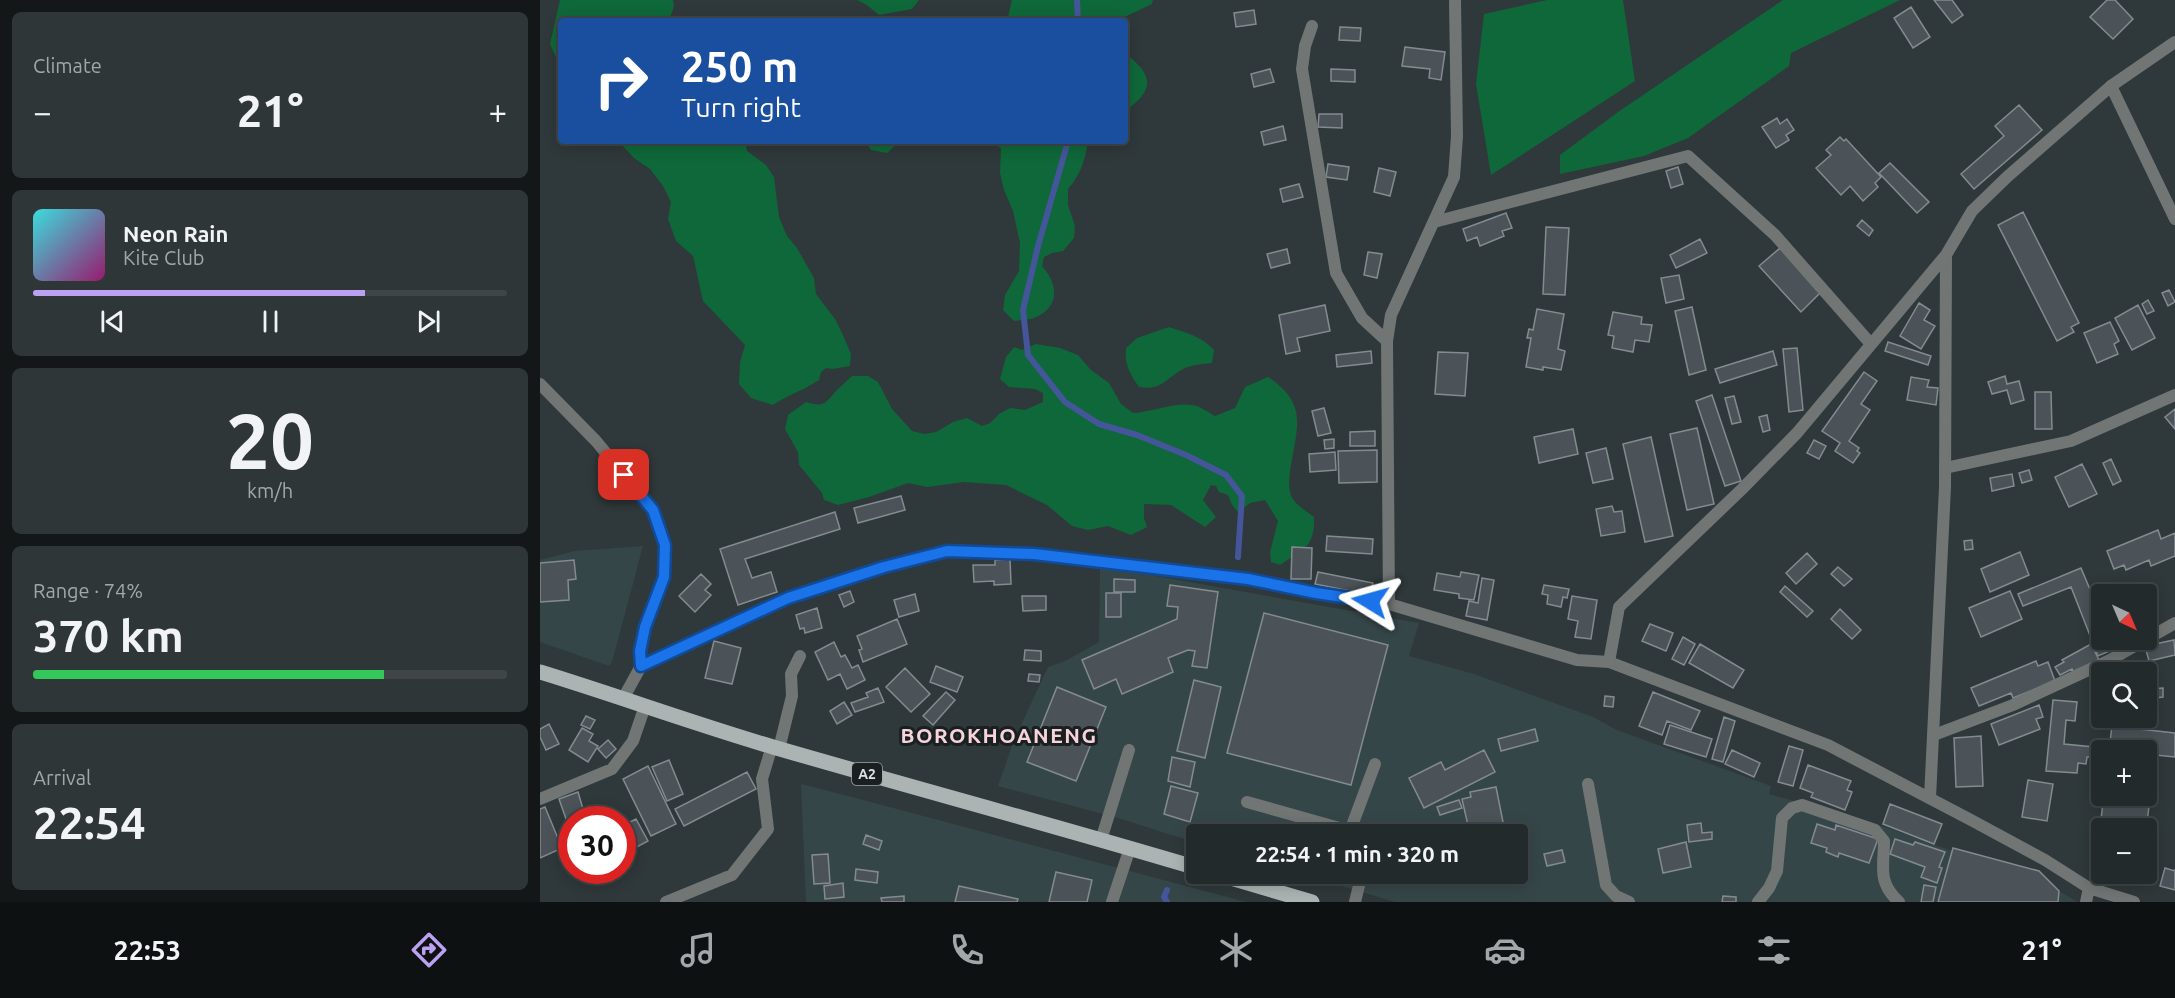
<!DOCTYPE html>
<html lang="en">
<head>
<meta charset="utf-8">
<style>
	body { margin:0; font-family:Ubuntu,sans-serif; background:#2f3638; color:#f1f3f6; height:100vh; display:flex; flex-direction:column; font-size:22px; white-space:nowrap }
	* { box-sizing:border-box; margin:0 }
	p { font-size:20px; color:#a3a7a9 }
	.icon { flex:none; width:33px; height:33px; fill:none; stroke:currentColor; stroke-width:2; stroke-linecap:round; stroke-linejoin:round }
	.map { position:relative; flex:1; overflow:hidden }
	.drawer { display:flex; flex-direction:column; gap:12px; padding:12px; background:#131718; width:540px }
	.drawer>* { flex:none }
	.guide { position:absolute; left:18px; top:18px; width:570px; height:126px; border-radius:6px; box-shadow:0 3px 15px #0003,0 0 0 2px #404648; background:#1a4fa0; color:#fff; overflow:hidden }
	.needle { width:39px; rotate:136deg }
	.tools { position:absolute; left:1551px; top:584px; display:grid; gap:12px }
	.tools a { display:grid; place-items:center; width:66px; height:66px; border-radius:6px; background:#232a2c; box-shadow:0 3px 15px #0003,0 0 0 2px #404648; font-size:30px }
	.speed { position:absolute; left:18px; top:806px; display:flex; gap:12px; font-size:30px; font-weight:700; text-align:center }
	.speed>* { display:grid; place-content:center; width:78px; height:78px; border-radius:50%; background:#232a2c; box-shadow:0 3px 15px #0003,0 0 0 2px #404648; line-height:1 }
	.speed .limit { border:9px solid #d22; background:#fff; color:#111 }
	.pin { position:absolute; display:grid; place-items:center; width:51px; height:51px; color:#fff; margin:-26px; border-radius:12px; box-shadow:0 3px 9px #0006 }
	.me { position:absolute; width:66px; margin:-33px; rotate:278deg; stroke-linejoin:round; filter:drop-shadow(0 0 4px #0008) }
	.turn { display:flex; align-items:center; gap:21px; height:126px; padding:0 24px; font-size:27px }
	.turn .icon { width:78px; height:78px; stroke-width:2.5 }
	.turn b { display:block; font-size:42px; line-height:51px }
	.big { font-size:45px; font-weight:700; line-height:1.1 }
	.drawer .widget { flex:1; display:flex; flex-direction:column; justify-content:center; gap:9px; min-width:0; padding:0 21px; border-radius:9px; background:#2f3638 }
	.drawer .dial { align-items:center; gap:0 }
	.dial b { font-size:78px; line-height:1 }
	.song { display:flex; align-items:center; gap:18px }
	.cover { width:72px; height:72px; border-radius:9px; background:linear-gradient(135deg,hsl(180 70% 55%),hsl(320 70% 35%)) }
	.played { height:6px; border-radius:3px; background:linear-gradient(90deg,#bca0f2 70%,#404648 70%) }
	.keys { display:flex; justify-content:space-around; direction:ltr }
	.heat { display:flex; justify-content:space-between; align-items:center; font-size:33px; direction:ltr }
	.charge { height:9px; border-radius:4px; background:linear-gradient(90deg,#34c759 74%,#404648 0) }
	.trip { position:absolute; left:646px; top:824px; width:342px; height:60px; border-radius:6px; background:#232a2c; box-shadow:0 3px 15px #0003,0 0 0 2px #404648; font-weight:700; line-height:60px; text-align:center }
	.tab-bar { display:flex; height:96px; justify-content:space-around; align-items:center; background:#0e1112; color:#a3a7a9 }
	.tab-bar .icon { width:42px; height:42px }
	.tab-bar .current { color:#bca0f2 }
	.tab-bar b { font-size:27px; color:#f1f3f6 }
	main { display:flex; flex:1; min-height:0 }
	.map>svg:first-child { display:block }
	.built { fill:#354649 }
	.green { fill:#0f6839 }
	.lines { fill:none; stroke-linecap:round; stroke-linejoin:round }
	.stream { stroke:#45559a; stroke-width:6 }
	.building { fill:#4c5358; stroke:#838b91; stroke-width:1.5 }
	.service { stroke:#717675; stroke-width:12 }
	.minor { stroke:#717675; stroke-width:12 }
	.primary { stroke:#abb4b2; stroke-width:15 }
	.route-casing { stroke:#114b97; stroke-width:15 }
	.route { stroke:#1a73e8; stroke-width:10 }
	.labels { text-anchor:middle; stroke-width:6; stroke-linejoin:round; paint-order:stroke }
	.shield { fill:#1a1f1f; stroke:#a2a8a9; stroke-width:1.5 }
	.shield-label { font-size:14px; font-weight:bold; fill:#dde2e4 }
	.district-label { font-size:21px; font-weight:bold; letter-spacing:1.5px; fill:#f6d3dd; stroke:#1a1f1f }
</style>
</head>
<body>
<main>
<section class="drawer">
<div class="widget"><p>Climate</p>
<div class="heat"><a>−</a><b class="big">21°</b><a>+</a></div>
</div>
<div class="widget">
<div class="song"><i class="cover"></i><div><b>Neon Rain</b><p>Kite Club</p></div></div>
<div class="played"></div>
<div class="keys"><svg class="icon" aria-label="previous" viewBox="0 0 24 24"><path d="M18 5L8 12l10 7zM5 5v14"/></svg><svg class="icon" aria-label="pause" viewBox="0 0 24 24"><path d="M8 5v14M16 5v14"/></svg><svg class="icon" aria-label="next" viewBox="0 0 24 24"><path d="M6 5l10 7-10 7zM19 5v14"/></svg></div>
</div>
<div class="widget dial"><b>20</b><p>km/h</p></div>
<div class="widget"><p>Range · 74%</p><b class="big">370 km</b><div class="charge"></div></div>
<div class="widget"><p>Arrival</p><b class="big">22:54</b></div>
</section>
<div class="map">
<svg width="1635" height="902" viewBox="0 0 1635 902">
	<rect width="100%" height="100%" fill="#2f383a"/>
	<!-- built -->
	<path class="built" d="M103 546 72 662 69 666 0 642V560L35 551Z
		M560 566 879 623 869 656 934 674 1053 717 1077 730 1231 786 1229 794 1331 822 1412 851 1413 848 1499 871 1519 891 1538 902H855L758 873H978V834H657V843L578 818 458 786 474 740 508 667 525 661 559 642Z
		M261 784 312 797 706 902H266Z"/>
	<!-- green -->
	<path class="green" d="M20 0H133L134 6 129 21H21V69L10 44Z
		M317 0H379L372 9 339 15 327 5Z
		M472 0H613L612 4 576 21H467Z
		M1007 0H1083L1095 81 951 175 936 84 944 14Z
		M1243 0H1360L1251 53 1249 66 1148 138 1104 156 1020 174V155L1078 112Z
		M585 53C613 75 616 89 585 111Z
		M78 141 205 142 207 151 226 165 234 177 239 217 247 236 257 248 274 278 276 294 295 319 303 335 311 354 310 366 292 369 286 368 281 372 279 380C264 390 248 395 233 405L211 398 199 384 200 362 205 345 163 301 153 256 136 241 128 219 131 202 123 186 110 169 94 158Z
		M325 141H360L347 153 331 150Z
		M449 141H548C545 160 541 174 528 189V205L535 226 534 238 523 251 512 253 504 257 502 266C518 284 521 307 494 318 488 320 481 320 474 321L463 310 465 295 479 271 480 243 473 211 464 190 460 173 461 148Z
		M629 327C647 333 661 336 674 350L672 363C661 364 648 365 638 372 623 382 620 390 599 387 590 374 584 364 586 348L597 338Z
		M496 344 520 348 538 355 551 370 569 383 581 404 593 413C612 412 634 402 652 405 660 406 668 412 675 416L695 408 705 387 728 377C770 405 756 429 750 472 749 480 748 492 753 499 757 506 768 512 774 517 775 548 763 549 740 565L731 562 730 552 738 521 725 500 710 503 698 512 692 505 688 495 679 492 676 486 671 485 663 500 676 517 665 527 631 505 604 504V518L607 527 591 535 568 526 548 530 532 526 507 505 466 485 424 482 387 487 368 483 329 497 298 505 284 500 282 493 259 465 258 452 245 429 248 415 266 402C285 408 285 403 297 390 302 385 307 381 312 376H328L338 382 352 409 372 431 384 434 396 432 413 422 427 418 442 426 450 423 459 414 470 408 485 410 503 402V393L495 389 469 387 460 379 466 357 474 347 482 350Z"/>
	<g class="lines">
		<!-- stream -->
		<path class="stream" d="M537 0 538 21
			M528 141 498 246 483 310 488 355 525 402 559 424 597 435 646 455 686 475 702 496 698 557
			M627 902 624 897 627 890"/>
	</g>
	<!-- building -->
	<path class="building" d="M1394 0H1412L1423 15 1412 23Z
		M1567 0H1575L1593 19 1573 39 1550 17Z
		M1371 7 1390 37 1373 48 1354 18Z
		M714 10 716 24 696 27 694 13Z
		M800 27 821 28 820 41 799 40Z
		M865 47 905 52 901 80 889 78 890 69 862 66Z
		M730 69 734 82 714 87 711 74Z
		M791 69 815 70V82L791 81Z
		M1479 105 1502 130 1434 189 1421 174 1464 136 1455 126Z
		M779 114H802V128L778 127Z
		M1237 118 1240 124 1247 119 1254 130 1246 135 1249 140 1236 148 1222 127Z
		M743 126 746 140 724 145 721 132Z
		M1300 137 1304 141 1306 139 1341 177 1335 183 1338 187 1323 201 1310 186 1301 195 1276 168 1291 155 1286 150Z
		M1350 163 1389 202 1377 213 1339 173Z
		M788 164 809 167 807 180 786 177Z
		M1138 167 1143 184 1131 188 1126 171Z
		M839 168 856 172 850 196 834 192Z
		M759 184 763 197 743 202 740 189Z
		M1483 212 1539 323 1531 327 1534 332 1517 341 1458 225Z
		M966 213 972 228 962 231 964 236 940 246 937 237 927 241 923 229Z
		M1322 220 1333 230 1329 236 1317 226Z
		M1006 227 1029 228 1025 295 1003 294Z
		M1160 239 1167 253 1136 268 1130 255Z
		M1240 248 1281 292 1261 312 1219 266Z
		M747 249 750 263 731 268 727 254Z
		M828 252 842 254 837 278 824 275Z
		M1139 275 1144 299 1126 303 1121 278Z
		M1629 290 1635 302 1628 306 1622 293Z
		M1608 300 1614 311 1607 314 1602 304Z
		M1379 303 1390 310 1384 320 1395 326 1381 349 1360 336Z
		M785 305 790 331 757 338 760 351 746 354 739 315Z
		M1598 305 1615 338 1592 350 1575 318Z
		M1152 307 1166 370 1149 375 1135 311Z
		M997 309 1024 314 1018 349 1025 351 1021 370 1003 367V370L986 367 991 338H987L989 329 993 330Z
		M1073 312 1102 317 1101 324 1112 325 1109 342 1095 340 1093 352 1072 348 1074 336 1068 335Z
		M1570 322 1579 341 1574 344 1578 354 1557 363 1544 333Z
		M1348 342 1391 356 1388 365 1345 351Z
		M1257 348 1263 410 1249 412 1243 349Z
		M831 351 832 363 797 367 796 355Z
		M1233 351 1237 365 1180 383 1175 369Z
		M898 352 928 353 925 396 895 394Z
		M1324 372 1337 381 1321 404 1330 410 1309 441 1319 448 1317 451 1320 453 1313 463 1295 451 1300 443 1282 431Z
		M1465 376 1467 384 1479 381 1484 400 1471 404 1467 390 1452 394 1448 382Z
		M1371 377 1389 380 1387 387 1398 388 1396 405 1367 400Z
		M1495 392H1511L1512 429H1495Z
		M1172 395 1201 481 1185 486 1156 401Z
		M1194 396 1201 422 1192 424 1185 398Z
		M784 408 791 433 778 436 772 411Z
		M1635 409V429L1625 417Z
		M1227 415 1230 430 1223 432 1219 417Z
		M1157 428 1174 504 1147 510 1130 434Z
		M1033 429 1038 454 999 463 994 437Z
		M835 431V446H810V432Z
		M1111 437 1133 536 1105 542 1083 444Z
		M794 439V448L785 449 784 440Z
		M1274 440 1286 446 1279 459 1267 453Z
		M1066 448 1073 479 1053 483 1046 453Z
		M837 450V482L799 483 798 451Z
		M795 452 796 470 770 472 769 454Z
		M1571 459 1581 481 1573 485 1563 463Z
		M1542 464 1557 494 1529 507 1515 477Z
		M1489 470 1492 480 1482 483 1479 473Z
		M1472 474 1474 486 1452 491 1450 478Z
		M361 496 365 510 318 523 314 508Z
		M1072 506 1074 512 1082 511 1085 532 1061 536 1056 509Z
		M295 512 300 529 205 559 212 578 231 572 237 592 198 605 180 549Z
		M1618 530 1621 539 1635 533V556L1611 566 1609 560 1586 570 1584 565 1574 569 1567 551Z
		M787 536 833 539 832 554 786 551Z
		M1432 540 1433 549 1425 550 1424 541Z
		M752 547 772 548 771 579H751Z
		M1480 552 1489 575 1450 592 1441 569Z
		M1267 553 1277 564 1256 584 1246 573Z
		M470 559 471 584 454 585V581L434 582 433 565H455V560Z
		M34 560 36 579 28 580 29 600 0 602V563Z
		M1298 567 1312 579 1304 586 1291 574Z
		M1541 568 1562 618V639H1570L1574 649 1558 656 1531 587 1483 606 1478 594Z
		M778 572 833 583 830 595 775 584Z
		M921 572 939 575 934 600 919 598V594L894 590 897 573 920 577Z
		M161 574 171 584 165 590 171 595 155 612 139 596Z
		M942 578 954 580 947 620 926 616 929 601 938 603Z
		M574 579 595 580V592H574Z
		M630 585 678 592 667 668 652 666 655 651 648 650 628 658 633 672 582 694 576 679 554 689 542 660 637 619 638 607 627 606Z
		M1004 585 1029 589 1027 598 1023 597 1021 607 1007 604 1008 595 1002 594Z
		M1245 586 1273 611 1267 617 1240 592Z
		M310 591 314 602 304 607 299 595Z
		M1470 591 1482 619 1441 637 1429 608Z
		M566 593H581V617H566Z
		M375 594 379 611 359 617 354 600Z
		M482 596H506V610L483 611Z
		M1032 596 1057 600 1051 639 1035 637 1038 621 1028 619Z
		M277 608 282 628 265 633 264 628 260 629 256 615Z
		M1300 609 1321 630 1312 639 1291 619Z
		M724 613 848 645 811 785 687 753Z
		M357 619 367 644 323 662 319 650 322 649 317 636Z
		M1110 624 1133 633 1126 651 1102 641Z
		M1143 637 1155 644 1144 665 1132 659Z
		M1634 640 1635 655 1609 661 1605 646Z
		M174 641 201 648 192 684 165 678Z
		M294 642 301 657 305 655 312 668 318 665 325 680 307 689 300 674 288 680 275 652Z
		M1160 644 1204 670 1193 688 1149 663Z
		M1551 644 1559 660 1534 673 1532 669 1520 675 1515 667 1524 662 1522 660Z
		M485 650 501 651V661L484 660Z
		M1496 661 1498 666 1508 662 1515 681 1473 698 1471 693 1439 706 1431 688Z
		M396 666 423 677 417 692 390 682Z
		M365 668 390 694 371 712 346 687Z
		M489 674 500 675 499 682 488 681Z
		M654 680 681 687 665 758 637 751Z
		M517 687 566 707 536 781 487 762Z
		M338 688 344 702 315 712 311 703 328 697 326 693Z
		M1623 688V697L1614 698V704L1606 705V689Z
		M406 692 415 700 393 725 383 716Z
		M1113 692 1160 711 1151 730 1127 721 1122 735 1099 726Z
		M1065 696 1074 697 1073 707 1064 706Z
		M1513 700 1537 702 1535 721 1526 720 1524 744 1554 747 1553 757H1547L1546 764 1538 763 1537 773 1506 771Z
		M304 702 312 715 297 724 290 711Z
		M1499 705 1503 717 1496 719 1500 729 1459 745 1451 724Z
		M46 716 55 720 50 729 41 725Z
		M1184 717 1195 721 1183 762 1172 759Z
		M1585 717H1605V720L1585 722Z
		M9 724 19 744 6 750 0 737V729Z
		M1130 725 1172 739 1166 757 1124 744Z
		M1572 726 1635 733V757L1606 754V750H1569Z
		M42 728 53 734 49 741 58 746 48 762 29 750Z
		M995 729 998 741 961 751 958 739Z
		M1441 736 1443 786 1416 787 1414 738Z
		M68 740 76 749 66 758 58 749Z
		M1249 746 1263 750 1253 786 1238 782Z
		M944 750 955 772 884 808 869 778 901 762 905 770Z
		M1192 750 1220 763 1214 777 1185 764Z
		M632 757 655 762 650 787 628 781Z
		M129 760 143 794 127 801 112 767Z
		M1268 765 1311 781 1307 790 1312 792 1305 810 1271 797 1273 793 1260 788Z
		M108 766 136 824 111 836 83 779Z
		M207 772 216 789 144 826 135 809Z
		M1488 780 1513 784 1507 821 1482 817Z
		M631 786 658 793 650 822 624 814Z
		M956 787 965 832 939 834 938 829 929 830 922 799 931 797 930 792Z
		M1606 790H1611L1606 831V828L1560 827 1564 795H1606Z
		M38 792 46 819H32V836L19 799Z
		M919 800 922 808 900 815 897 807Z
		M1350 804 1402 824 1394 844 1343 824Z
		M5 807 22 848 0 858V809Z
		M96 819 108 841 82 855V826Z
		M1161 823 1162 833 1172 832V839L1149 842 1147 825Z
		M1277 824 1295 830 1296 825 1338 839 1329 863 1299 853 1298 857 1286 852 1287 848 1271 843Z
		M326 835 342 841 339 850 323 844Z
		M1355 839 1373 845 1375 842 1405 852 1399 867 1402 868 1397 883 1381 877 1385 867 1350 854Z
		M1146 842 1151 867 1123 873 1118 849Z
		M1413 848 1499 871 1519 891 1518 902H1398Z
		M1022 850 1025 862 1007 866 1004 854Z
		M288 854 290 883 274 884 272 855Z
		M1625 868 1635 871V869V890L1620 886Z
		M316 869 338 872 337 883 315 880Z
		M516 872 552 880 547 902H509Z
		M303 883 304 897 285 899 284 886Z
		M1384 885 1396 887 1393 902H1381Z
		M419 886 478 899 477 902H415Z
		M364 896V902H342L341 898Z
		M1183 896 1196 897V902H1182Z"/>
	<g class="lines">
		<!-- service -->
		<path class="service" d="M1571 86 1635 219
			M1405 468 1531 441 1635 395
			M1394 735 1473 705 1570 660 1635 623
			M239 749 252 696 251 674 260 656
			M707 802 810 831 812 834
			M810 831 835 764
			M561 840 589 750
			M815 902 822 873
			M1218 902 1229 888 1237 871 1242 818 1252 808 1262 805 1335 830 1344 841C1344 867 1337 882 1359 902"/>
		<!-- minor -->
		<path class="minor" d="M772 26 765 46 762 69 796 273 822 318 847 341
			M894 222 1148 156 1235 235 1330 343
			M0 384 56 441 113 510 125 545 124 577 105 628 100 651 101 666 84 697
			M849 604 847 341 851 315 914 177 917 136 915 0
			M1069 662 1079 607 1202 489 1257 433 1406 255 1432 211 1467 177 1571 86 1635 42
			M101 666 248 598 344 567 407 551 494 554 708 579 775 593 849 604 1037 660 1069 662 1288 745 1431 820 1505 860 1549 888 1546 902
			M1048 784 1066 885 1076 896 1089 902
			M1390 798 1405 487 1406 255
			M0 799 72 769 93 741 105 706
			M1549 888 1594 902
			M126 902 192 875 228 829 222 779 232 746
			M572 902 590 848"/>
		<!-- primary -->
		<path class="primary" d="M0 672C78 696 155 724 233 747 374 788 516 826 657 868
			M674 873 772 902"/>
	</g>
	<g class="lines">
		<!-- route casing -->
		<g class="route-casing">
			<path id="route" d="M84 475 113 510 125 545 124 577 105 627 100 651 101 666 248 598 344 567 407 551 494 554 708 579 776 593 830 601"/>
		</g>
		<!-- route -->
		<use href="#route" class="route"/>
	</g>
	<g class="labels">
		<!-- shield labels -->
		<rect class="shield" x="312" y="763" width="30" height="22" rx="4.5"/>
		<g class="shield-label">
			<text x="327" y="779">A2</text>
		</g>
		<!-- district labels -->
		<g class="district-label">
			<text x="459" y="743">BOROKHOANENG</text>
		</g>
	</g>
</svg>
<div class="tools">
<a><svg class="needle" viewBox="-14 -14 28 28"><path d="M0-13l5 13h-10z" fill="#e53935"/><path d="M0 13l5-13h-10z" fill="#a3a7a9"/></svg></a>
<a><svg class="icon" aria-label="search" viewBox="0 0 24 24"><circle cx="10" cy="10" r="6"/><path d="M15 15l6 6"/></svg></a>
<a>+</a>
<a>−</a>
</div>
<div class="speed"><div class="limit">30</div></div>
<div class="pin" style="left:84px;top:475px;background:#d93025"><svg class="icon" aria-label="arrive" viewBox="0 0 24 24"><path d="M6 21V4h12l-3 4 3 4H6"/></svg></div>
<svg class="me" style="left:830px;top:601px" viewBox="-20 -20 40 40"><path d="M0-17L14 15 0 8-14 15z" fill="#1a73e8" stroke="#fff" stroke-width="4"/></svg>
<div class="trip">22:54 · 1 min · 320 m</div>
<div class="guide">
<div class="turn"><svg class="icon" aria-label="right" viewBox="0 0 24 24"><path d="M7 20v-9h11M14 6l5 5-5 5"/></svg><div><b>250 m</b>Turn right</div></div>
</div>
</div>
</main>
<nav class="tab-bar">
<b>22:53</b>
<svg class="icon current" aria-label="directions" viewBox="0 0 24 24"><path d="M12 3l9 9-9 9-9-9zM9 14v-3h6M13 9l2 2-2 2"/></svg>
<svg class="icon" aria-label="music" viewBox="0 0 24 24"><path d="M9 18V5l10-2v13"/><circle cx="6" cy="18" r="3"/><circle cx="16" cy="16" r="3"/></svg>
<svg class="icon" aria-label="phone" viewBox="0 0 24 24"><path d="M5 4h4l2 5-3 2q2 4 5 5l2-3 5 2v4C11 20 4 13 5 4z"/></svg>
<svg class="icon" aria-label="climate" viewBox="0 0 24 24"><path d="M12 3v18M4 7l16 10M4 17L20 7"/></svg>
<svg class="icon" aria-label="car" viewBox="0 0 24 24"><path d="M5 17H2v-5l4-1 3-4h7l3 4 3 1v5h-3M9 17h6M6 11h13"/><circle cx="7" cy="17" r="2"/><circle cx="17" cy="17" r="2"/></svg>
<svg class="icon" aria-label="filters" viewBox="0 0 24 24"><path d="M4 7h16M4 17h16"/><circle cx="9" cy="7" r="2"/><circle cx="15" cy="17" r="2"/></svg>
<b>21°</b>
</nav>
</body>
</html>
